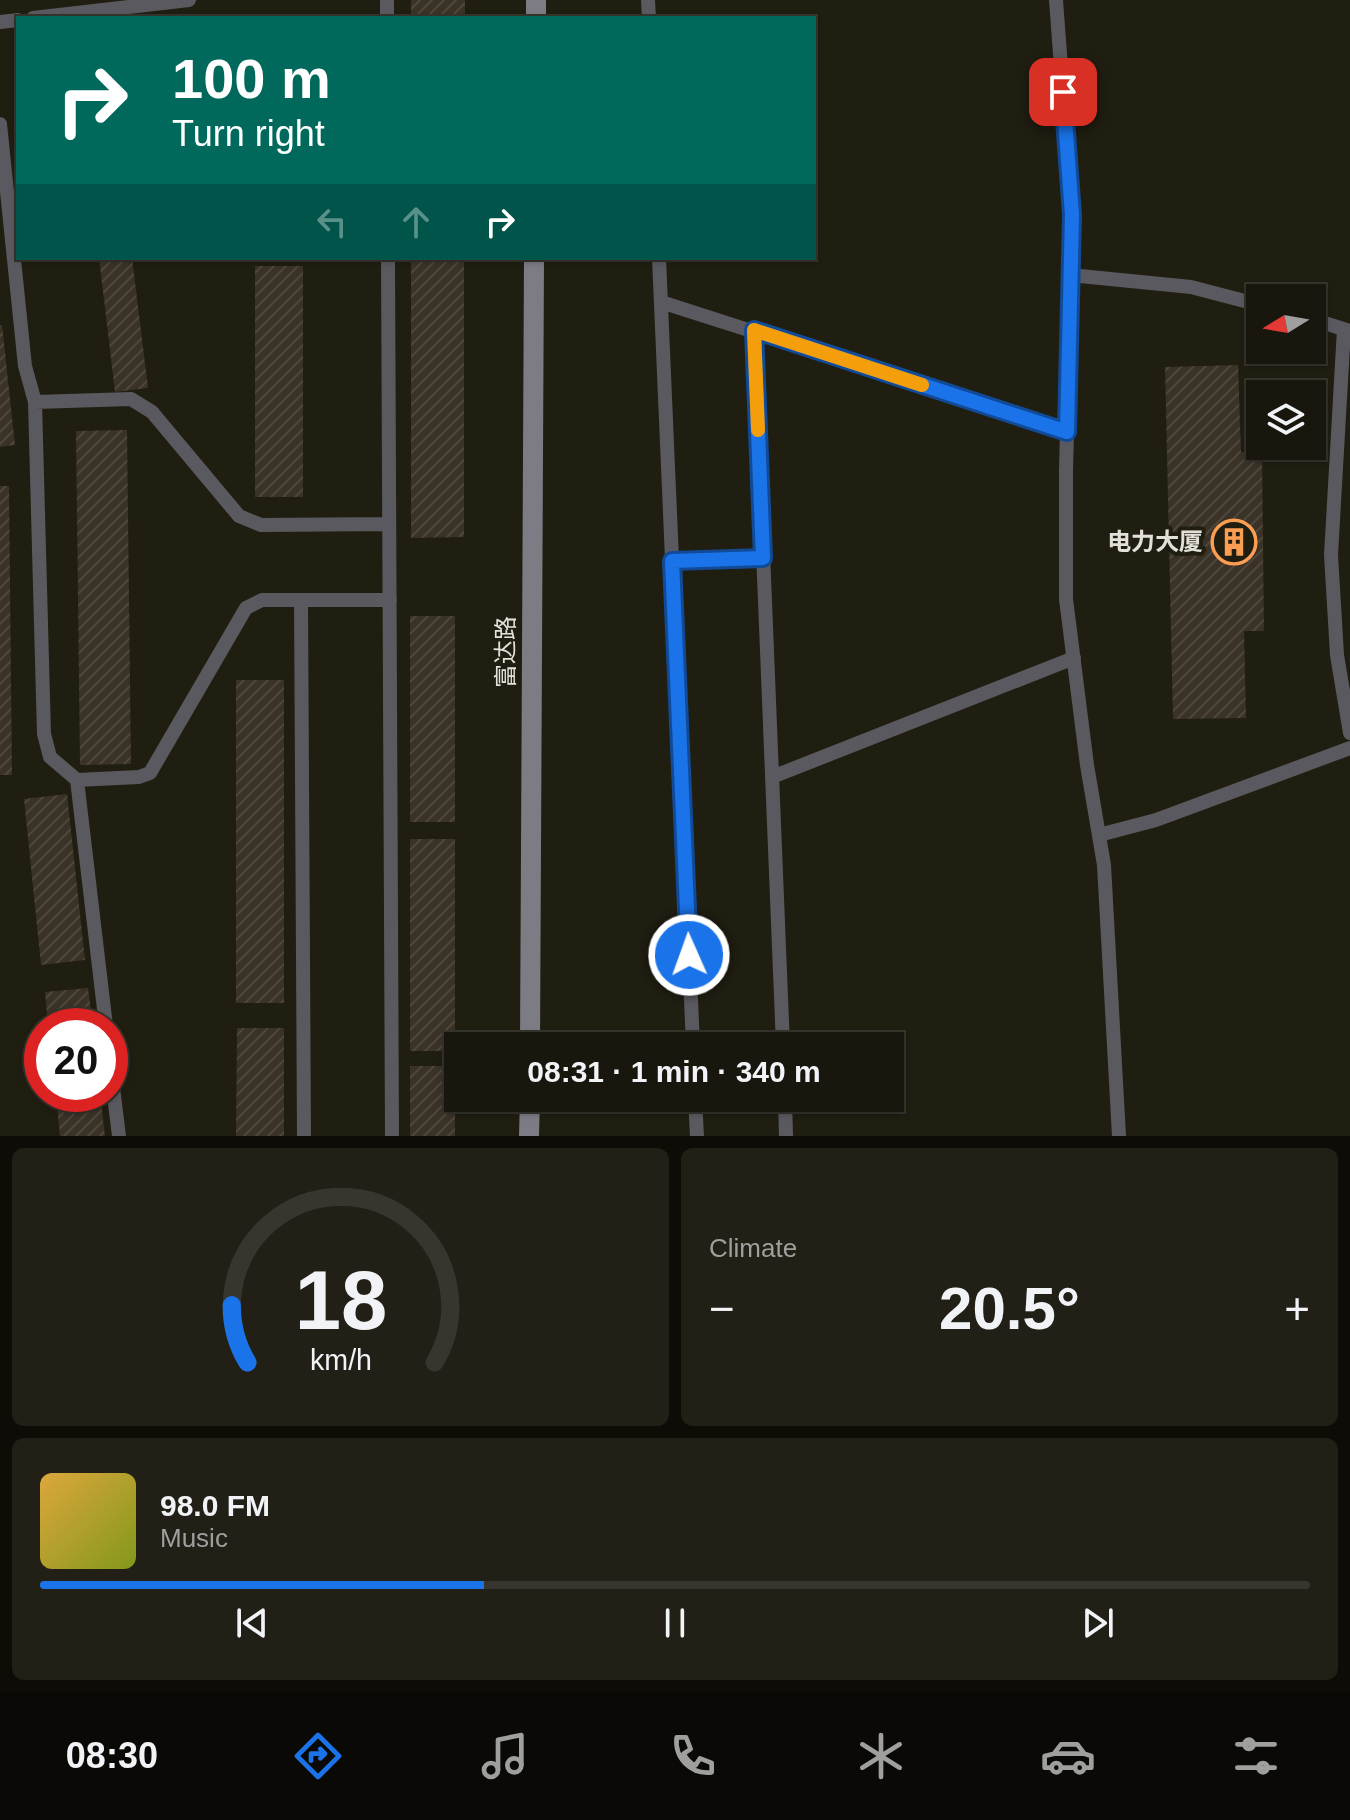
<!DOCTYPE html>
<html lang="en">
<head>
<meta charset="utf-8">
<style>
	body { margin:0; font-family:Helvetica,"Noto Sans SC",sans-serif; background:#211f16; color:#f1f3f6; height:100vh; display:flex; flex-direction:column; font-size:30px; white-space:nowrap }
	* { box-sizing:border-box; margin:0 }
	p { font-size:26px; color:#9f9f9d }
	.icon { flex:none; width:44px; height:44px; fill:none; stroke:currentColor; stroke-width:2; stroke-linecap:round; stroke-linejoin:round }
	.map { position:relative; height:1136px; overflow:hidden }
	.panel { display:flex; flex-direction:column; gap:12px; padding:12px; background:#0d0c07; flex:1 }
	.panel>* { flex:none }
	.banner { position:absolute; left:16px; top:16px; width:800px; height:244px; border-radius:0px; box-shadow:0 2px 6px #0004,0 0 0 2px #36352e; background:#00695c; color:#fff; overflow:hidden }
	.needle { width:52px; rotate:259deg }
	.fabs { position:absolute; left:1246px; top:284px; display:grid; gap:16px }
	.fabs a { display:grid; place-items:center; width:80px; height:80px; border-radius:0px; background:#18160d; box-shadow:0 2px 6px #0004,0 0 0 2px #36352e; font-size:40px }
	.speed { position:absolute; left:24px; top:1008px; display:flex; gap:16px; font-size:40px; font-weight:700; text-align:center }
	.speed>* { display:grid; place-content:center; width:104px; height:104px; border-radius:50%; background:#18160d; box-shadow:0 2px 6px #0004,0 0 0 2px #36352e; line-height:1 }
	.speed .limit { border:12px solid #d22; background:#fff; color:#111 }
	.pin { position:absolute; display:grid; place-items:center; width:68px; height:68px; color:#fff; margin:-34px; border-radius:16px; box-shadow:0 4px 12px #0006 }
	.me { position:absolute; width:88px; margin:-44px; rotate:358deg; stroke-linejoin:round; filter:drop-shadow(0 0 6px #0008) }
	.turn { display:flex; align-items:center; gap:28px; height:168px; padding:0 24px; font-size:36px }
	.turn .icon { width:104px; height:104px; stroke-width:2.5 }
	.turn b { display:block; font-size:56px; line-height:68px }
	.lanes { display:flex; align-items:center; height:76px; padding:0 24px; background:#0003; justify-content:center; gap:40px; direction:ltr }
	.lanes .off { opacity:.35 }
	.big { font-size:60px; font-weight:800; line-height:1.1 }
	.panel .widget { flex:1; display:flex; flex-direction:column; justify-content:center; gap:12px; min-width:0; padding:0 28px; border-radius:12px; background:#211f16 }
	.panel .dial { align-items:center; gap:0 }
	.dial svg { height:208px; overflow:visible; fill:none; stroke:#36352e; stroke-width:7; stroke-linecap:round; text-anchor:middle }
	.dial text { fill:#f1f3f6; stroke:none }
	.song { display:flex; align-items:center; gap:24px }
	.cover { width:96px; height:96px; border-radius:12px; background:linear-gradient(135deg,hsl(40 70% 55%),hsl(70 70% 35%)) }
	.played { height:8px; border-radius:4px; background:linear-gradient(90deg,#1a73e8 35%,#36352e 35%) }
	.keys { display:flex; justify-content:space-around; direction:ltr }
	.heat { display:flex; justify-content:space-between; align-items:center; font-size:44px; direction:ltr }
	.panel .tiles { flex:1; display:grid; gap:12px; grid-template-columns:1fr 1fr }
	.widget:last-child { grid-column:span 2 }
	.trip { position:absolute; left:444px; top:1032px; width:460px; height:80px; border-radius:0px; background:#18160d; box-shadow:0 2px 6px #0004,0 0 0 2px #36352e; font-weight:800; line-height:80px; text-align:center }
	.dock { display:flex; height:128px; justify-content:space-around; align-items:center; background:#0a0905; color:#9f9f9d }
	.dock .icon { width:56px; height:56px }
	.dock .active { color:#1a73e8 }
	.dock b { font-size:36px; color:#f1f3f6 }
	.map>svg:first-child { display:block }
	.building { fill:url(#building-hatch) }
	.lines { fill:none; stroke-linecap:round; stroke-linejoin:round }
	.lane { stroke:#5a595f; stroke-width:14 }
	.secondary { stroke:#7d7c85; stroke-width:20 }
	.route-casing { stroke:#114b97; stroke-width:20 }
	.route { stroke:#1a73e8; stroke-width:14 }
	.slow { stroke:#f59e0b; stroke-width:14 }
	.labels { text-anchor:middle; stroke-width:8; stroke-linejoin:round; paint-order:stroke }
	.poi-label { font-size:24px; font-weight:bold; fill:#e2e0d8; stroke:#201d11; text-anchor:end }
	.street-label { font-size:24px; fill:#e2e0d8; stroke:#201d11 }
</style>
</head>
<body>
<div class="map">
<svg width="1350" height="1136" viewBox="0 0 1350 1136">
	<defs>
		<pattern id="building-hatch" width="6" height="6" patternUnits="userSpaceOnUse" patternTransform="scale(2)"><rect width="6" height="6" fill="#3a3227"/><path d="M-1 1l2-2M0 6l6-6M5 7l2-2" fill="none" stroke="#4d463b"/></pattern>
	</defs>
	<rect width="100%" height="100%" fill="#201d11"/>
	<!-- building -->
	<path class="building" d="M411 0H465V18H411Z
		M99 258H132L148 388 115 392Z
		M411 258H464V537L411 538Z
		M255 266H303V497H255Z
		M0 325H2L15 445 0 447Z
		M1238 365 1241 452H1262L1264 631H1244L1246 718 1173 719 1165 367Z
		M127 430 131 764 80 765 76 431Z
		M0 486H9L12 775H0Z
		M410 616H455V822H410Z
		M236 680H284V1003H236Z
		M67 794 85 960 41 965 24 799Z
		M410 839H455V1051H410Z
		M88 988 93 1026H48L45 992Z
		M237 1028H284V1136H236Z
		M410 1066H455V1136H410Z
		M56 1094H100L105 1136H60Z"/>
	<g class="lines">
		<!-- lane -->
		<path class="lane" d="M387 0V18
			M648 0 649 18
			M1056 0 1072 215 1066 472V599L1087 765 1104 865 1119 1136
			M33 18 189 0
			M0 22 18 20
			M0 124 25 366 35 402 44 734 50 757 77 780
			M388 258 392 1136
			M659 258 693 1046
			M1070 275 1191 287 1260 305
			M661 302 1067 432
			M1312 319 1350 331
			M1344 329 1331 555 1337 655 1350 733
			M754 330 783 1046
			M35 402 131 399 152 412 239 516 261 525 389 524
			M672 561 763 558
			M301 600 304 1136
			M772 777 1074 658
			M1099 835 1156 820 1350 748
			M106 1026 77 780 139 777 150 773 246 608 262 600H390
			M110 1063 119 1136
			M695 1098 697 1136
			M785 1098 786 1136"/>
		<!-- secondary -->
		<path class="secondary" d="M536 18V0
			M530 1046 534 258
			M529 1136 530 1098"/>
	</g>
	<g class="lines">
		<!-- route casing -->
		<g class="route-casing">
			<path id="route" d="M689 955 672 561 763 558 754 330 1067 432 1072 215 1063 92"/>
		</g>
		<!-- route -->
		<use href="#route" class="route"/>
		<!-- slow -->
		<path class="slow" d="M758 430 754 330 922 385"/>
	</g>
	<!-- icons -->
	<defs>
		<g id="building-ring" transform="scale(2.3)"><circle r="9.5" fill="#201d11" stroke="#fb9e52" stroke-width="1.5"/><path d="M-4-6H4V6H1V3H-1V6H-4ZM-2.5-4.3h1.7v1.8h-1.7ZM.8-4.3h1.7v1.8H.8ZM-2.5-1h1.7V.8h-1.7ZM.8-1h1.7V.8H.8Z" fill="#fb9e52"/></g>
	</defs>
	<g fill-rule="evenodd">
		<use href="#building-ring" x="1234" y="542"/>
	</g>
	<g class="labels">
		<!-- poi labels -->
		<g class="poi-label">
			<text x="1203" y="550">电力大厦</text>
		</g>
		<!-- street labels -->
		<g class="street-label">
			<text transform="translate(506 652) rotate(-90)" y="8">富达路</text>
		</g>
	</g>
</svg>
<div class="fabs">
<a><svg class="needle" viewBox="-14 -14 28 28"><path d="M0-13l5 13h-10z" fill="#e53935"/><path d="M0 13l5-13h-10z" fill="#9f9f9d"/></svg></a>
<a><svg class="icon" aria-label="layers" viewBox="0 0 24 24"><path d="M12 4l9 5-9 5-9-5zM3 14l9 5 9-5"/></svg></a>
</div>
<div class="speed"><div class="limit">20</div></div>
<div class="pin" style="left:1063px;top:92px;background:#d93025"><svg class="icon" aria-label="arrive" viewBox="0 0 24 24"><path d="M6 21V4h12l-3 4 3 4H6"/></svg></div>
<svg class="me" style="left:689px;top:955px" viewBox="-20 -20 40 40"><circle r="17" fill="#1a73e8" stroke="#fff" stroke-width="3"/><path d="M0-11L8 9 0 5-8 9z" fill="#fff"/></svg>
<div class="trip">08:31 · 1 min · 340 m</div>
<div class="banner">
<div class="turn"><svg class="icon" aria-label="right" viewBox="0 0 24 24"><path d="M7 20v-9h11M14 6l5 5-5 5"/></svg><div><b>100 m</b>Turn right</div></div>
<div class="lanes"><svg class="icon off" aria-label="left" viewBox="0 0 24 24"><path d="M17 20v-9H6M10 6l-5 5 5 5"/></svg><svg class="icon off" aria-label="ahead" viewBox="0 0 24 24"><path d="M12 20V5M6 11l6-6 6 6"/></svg><svg class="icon" aria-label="right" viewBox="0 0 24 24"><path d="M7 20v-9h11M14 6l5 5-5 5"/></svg></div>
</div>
</div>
<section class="panel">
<div class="tiles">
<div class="widget dial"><svg viewBox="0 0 100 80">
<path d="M14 69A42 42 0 1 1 86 69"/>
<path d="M14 69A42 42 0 0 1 8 47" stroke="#1a73e8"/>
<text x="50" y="56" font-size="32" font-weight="700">18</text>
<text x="50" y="72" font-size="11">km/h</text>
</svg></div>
<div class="widget"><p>Climate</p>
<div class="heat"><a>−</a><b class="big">20.5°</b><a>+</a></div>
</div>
<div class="widget">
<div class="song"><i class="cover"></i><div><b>98.0 FM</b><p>Music</p></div></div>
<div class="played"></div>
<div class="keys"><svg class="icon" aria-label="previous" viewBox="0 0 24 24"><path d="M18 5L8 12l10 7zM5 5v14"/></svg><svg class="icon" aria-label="pause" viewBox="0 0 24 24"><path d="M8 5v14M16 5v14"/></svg><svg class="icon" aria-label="next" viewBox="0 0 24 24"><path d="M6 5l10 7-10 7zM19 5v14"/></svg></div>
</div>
</div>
</section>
<nav class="dock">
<b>08:30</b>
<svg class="icon active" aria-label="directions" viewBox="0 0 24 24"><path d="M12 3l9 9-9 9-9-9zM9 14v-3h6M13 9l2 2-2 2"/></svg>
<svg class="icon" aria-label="music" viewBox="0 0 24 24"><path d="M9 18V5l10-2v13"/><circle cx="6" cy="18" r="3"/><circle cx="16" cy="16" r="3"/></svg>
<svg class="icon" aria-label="phone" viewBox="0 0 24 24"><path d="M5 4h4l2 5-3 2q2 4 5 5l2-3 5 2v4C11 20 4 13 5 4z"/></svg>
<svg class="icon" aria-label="climate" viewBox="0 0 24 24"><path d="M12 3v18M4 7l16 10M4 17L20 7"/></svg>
<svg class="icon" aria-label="car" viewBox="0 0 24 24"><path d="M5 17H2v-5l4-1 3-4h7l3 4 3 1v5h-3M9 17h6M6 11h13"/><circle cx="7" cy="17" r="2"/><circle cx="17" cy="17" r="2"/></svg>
<svg class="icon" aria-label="filters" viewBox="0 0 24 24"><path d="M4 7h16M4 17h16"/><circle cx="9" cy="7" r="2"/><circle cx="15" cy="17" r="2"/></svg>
</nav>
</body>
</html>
